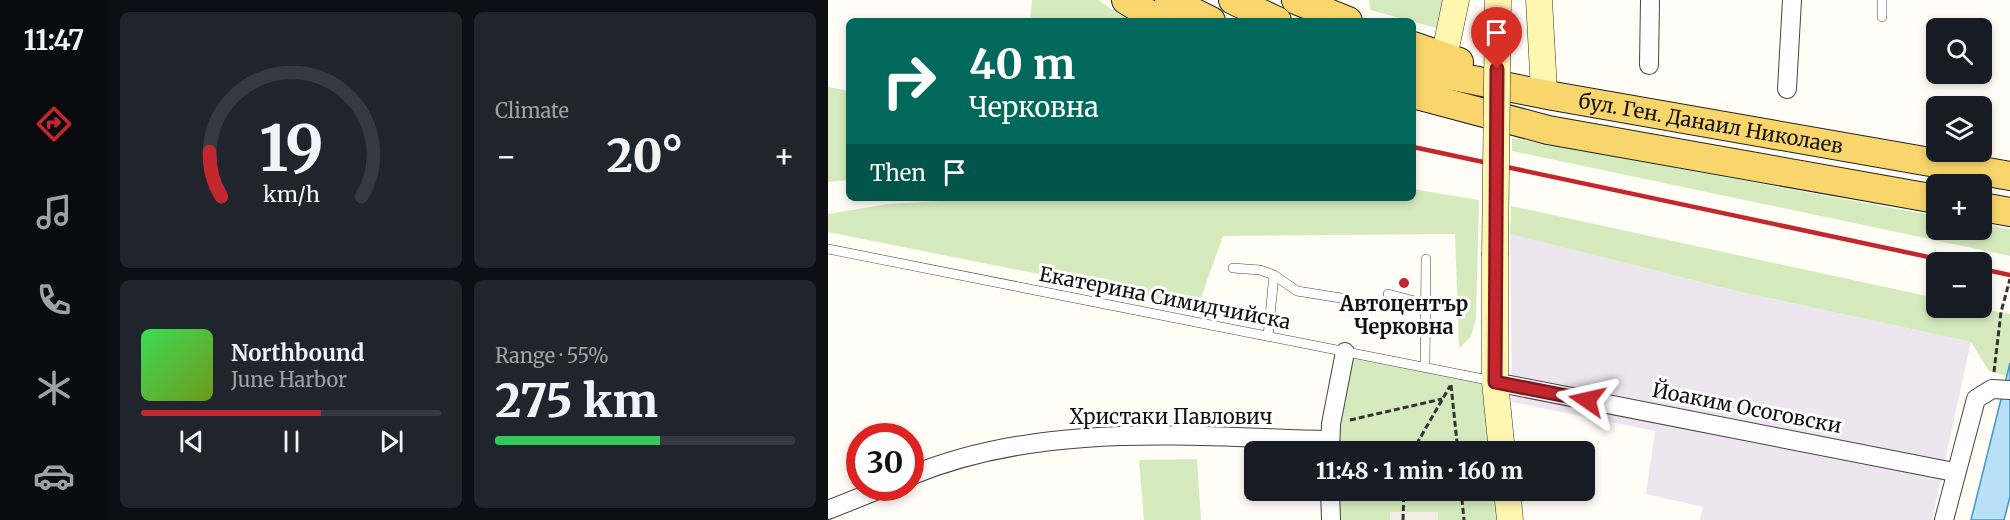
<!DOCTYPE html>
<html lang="en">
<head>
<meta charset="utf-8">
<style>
	body { margin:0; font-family:Merriweather,serif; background:#20242c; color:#f1f3f6; height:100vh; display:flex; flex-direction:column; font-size:22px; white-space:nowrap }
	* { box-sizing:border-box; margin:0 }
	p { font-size:20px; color:#9ea1a6 }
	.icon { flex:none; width:33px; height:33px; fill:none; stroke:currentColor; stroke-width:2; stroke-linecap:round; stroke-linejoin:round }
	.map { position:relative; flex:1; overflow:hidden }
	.details { display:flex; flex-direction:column; gap:12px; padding:12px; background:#0d0f14; width:720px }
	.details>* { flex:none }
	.banner { position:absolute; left:18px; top:18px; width:570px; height:183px; border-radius:9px; box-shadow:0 3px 9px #0003; background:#00695c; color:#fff; overflow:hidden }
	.buttons { position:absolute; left:1098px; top:18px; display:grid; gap:12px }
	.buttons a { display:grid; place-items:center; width:66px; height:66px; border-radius:9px; background:#171b24; box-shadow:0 3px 9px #0003; font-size:30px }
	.speed { position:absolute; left:18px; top:423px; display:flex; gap:12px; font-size:30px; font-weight:700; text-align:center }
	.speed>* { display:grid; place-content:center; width:78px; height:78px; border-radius:50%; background:#171b24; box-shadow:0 3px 9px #0003; line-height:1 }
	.speed .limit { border:9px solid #d22; background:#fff; color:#111 }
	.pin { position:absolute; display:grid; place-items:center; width:51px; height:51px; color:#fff; margin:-62px -26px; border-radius:50% 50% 50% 0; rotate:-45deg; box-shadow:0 0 6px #0007 }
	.pin .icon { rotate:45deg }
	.me { position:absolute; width:66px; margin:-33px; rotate:281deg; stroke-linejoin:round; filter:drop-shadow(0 0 4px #0008) }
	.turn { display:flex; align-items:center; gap:21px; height:126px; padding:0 24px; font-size:27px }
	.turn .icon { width:78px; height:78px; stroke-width:2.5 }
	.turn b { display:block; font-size:42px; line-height:51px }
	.then { display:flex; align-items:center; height:57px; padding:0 24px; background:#0003; gap:12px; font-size:22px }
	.big { font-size:45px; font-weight:800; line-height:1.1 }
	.details .widget { flex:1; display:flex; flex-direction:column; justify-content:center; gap:9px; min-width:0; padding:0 21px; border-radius:9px; background:#20242c }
	.details .dial { align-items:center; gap:0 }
	.dial svg { height:156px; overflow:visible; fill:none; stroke:#363941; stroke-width:7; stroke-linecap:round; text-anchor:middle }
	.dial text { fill:#f1f3f6; stroke:none }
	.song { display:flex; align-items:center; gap:18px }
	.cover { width:72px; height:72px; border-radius:9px; background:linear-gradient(135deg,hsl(130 70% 55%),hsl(80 70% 35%)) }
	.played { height:6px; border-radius:3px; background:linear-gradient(90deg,#c4262e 60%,#363941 60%) }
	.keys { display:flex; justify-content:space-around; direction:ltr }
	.heat { display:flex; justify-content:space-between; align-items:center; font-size:33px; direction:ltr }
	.charge { height:9px; border-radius:4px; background:linear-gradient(90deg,#34c759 55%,#363941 0) }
	.details .tiles { flex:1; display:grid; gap:12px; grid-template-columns:repeat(2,1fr) }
	.trip { position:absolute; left:416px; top:441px; width:351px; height:60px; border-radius:9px; background:#171b24; box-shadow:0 3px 9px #0003; font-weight:800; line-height:60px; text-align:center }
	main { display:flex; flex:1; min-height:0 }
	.tabs { display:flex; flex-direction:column; width:108px; justify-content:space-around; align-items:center; background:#090b0e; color:#9ea1a6 }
	.tabs .icon { width:42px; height:42px }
	.tabs .current { color:#c4262e }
	.tabs b { font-size:27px; color:#f1f3f6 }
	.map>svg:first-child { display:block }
	.industrial { fill:#eee6ef }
	.green { fill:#d5ebbd }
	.plaza { fill:#f1ede2 }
	.water { fill:#b9e0f7; stroke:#3f96cf; stroke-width:1.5 }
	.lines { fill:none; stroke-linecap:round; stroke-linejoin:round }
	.lane-casing { stroke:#444; stroke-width:10 }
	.street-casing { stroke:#444; stroke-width:20 }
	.secondary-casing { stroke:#333; stroke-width:27 }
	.primary-casing { stroke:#222; stroke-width:30 }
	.path { stroke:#333; stroke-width:3; stroke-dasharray:6 3; stroke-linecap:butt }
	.lane { stroke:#fff; stroke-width:9 }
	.street { stroke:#fff; stroke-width:18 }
	.secondary { stroke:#fff6b0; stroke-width:26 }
	.primary { stroke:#f9d66b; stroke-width:28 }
	.rail { stroke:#c4262e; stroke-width:4.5 }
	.secondary-bridge-casing { stroke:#333; stroke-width:27; stroke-linecap:butt }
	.secondary-bridge { stroke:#fff6b0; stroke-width:26 }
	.route-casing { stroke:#7f191e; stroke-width:15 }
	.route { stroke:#c4262e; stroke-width:10 }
	.poi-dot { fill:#c4262e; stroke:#fff; stroke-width:2 }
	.labels { text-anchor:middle; stroke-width:6; stroke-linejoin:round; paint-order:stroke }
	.street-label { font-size:20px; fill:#111; stroke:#fff }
	.poi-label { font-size:20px; font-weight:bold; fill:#111; stroke:#fff }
</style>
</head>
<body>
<main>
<nav class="tabs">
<b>11:47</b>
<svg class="icon current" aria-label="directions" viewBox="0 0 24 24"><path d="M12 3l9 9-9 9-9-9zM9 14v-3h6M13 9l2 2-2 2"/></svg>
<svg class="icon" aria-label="music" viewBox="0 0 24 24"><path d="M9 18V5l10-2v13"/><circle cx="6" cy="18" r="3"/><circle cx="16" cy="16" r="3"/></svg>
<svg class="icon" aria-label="phone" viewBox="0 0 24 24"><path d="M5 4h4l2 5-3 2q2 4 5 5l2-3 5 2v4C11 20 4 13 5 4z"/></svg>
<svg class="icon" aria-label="climate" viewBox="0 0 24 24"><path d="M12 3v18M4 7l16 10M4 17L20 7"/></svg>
<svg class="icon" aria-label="car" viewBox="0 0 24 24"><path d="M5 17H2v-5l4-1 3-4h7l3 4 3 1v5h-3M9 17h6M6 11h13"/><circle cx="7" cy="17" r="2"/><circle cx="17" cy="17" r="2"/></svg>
</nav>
<section class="details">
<div class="tiles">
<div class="widget dial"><svg viewBox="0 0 100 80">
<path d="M14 69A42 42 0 1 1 86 69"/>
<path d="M14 69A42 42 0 0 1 8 46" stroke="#c4262e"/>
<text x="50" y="56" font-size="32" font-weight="700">19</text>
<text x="50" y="72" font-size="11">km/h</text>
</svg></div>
<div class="widget"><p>Climate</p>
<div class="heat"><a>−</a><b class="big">20°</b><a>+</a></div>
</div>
<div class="widget">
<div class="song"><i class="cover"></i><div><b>Northbound</b><p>June Harbor</p></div></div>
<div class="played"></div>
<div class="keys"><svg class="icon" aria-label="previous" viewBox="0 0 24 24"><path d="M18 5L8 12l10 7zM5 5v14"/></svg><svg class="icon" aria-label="pause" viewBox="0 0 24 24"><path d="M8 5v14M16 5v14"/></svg><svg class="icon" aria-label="next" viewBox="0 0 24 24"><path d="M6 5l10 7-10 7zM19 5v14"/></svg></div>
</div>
<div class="widget"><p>Range · 55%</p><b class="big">275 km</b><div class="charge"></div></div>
</div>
</section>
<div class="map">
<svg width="1182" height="520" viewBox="0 0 1182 520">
	<rect width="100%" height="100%" fill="#fffdf5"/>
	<!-- industrial -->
	<path class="industrial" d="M682 234 908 291 1143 342 1104 520H872L875 507 818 494 827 431 684 402Z"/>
	<!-- green -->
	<path class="green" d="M204 0H270L302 21H202Z
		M541 0H628L623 32 542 10Z
		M0 87 21 91V180L0 182Z
		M684 138 1108 216V230H1154V224L1182 229V256L684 151Z
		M585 189 651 200 648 318 643 337 631 348 627 234 395 236 370 306 0 232V214L60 204 167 198H585Z
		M683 206 1108 298V308H1151L1182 314V363L1179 376 1161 371 1143 342 908 291 682 234Z
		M517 352 667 382 674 451 502 452Z
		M369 459 373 520H316L311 460Z
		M502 491H679L682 520H503Z"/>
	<!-- plaza -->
	<path class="plaza" d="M562 512H610V520H562Z"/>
	<!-- water -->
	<path class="water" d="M1182 363V497L1176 520H1143Z"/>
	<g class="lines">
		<!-- lane casing -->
		<g class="lane-casing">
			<path id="lane" d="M1054 0V17
				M0 249 665 381
				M405 268 432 270 446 275 469 291 519 299
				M560 294 598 304
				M440 336 446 275
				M597 367 598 259"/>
		</g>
		<!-- street casing -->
		<g class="street-casing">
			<path id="street" d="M821 65 822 0
				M959 89 964 0
				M667 382 1126 472
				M502 450 503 424 517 352
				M82 476C214 421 362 437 501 440
				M502 490 503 520
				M0 510 55 488
				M1116 520 1148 399 1164 389 1182 390"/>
		</g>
		<!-- secondary casing -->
		<g class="secondary-casing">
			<path id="secondary" d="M711 0 716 90
				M616 57 628 0
				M667 255V382L674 452
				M679 490 682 520"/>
		</g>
		<!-- primary casing -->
		<g class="primary-casing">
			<g id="primary">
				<path d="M298 0 332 21"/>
				<path d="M341 0 383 21"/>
				<path d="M405 0 449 21"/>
				<path d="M468 0 520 21"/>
				<path d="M585 46 631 62"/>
				<path id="s1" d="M585 68 725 96 1182 176"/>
				<path d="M585 94 720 130 1108 199"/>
				<path d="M1154 207 1182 212"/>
			</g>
		</g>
		<!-- path -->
		<path class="path" d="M1166 372 1173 312 1182 279
			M623 385 630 452
			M522 420 614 399
			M584 452 622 386
			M633 490 636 520
			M575 520 576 490"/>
		<!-- lane -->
		<use href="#lane" class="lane"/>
		<!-- street -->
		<use href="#street" class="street"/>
		<!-- secondary -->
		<use href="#secondary" class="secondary"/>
		<!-- primary -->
		<use href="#primary" class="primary"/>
		<!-- rail -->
		<path class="rail" d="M585 147 1124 262
			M1154 269 1182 275"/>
		<!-- secondary-bridge casing -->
		<g class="secondary-bridge-casing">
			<path id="secondary-bridge" d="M667 255 670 0"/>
		</g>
		<!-- secondary-bridge -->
		<use href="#secondary-bridge" class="secondary-bridge"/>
	</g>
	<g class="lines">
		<!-- route casing -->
		<g class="route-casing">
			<path id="route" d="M669 69 667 382 759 400"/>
		</g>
		<!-- route -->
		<use href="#route" class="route"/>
	</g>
	<!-- markers -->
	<circle class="poi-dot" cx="576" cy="283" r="6"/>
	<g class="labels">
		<!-- street labels -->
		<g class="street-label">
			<text dy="7" stroke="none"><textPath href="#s1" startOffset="303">бул. Ген. Данаил Николаев</textPath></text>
			<text transform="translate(337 298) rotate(11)" y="7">Екатерина Симидчийска</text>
			<text transform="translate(919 408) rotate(11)" y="7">Йоаким Осоговски</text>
			<text x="343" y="424">Христаки Павлович</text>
		</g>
		<!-- poi labels -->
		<g class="poi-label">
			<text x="576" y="311">Автоцентър<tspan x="576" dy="23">Черковна</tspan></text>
		</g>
	</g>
</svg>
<div class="buttons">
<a><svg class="icon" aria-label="search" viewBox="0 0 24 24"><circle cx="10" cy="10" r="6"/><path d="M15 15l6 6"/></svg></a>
<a><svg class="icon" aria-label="layers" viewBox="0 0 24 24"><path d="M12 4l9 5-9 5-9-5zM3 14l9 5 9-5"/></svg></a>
<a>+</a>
<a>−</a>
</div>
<div class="speed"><div class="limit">30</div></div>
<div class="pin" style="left:669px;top:69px;background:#d93025"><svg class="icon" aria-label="arrive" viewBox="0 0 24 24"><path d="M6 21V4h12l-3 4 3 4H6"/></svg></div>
<svg class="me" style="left:759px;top:400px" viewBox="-20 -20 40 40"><path d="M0-17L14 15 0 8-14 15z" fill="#c4262e" stroke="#fff" stroke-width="4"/></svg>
<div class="trip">11:48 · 1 min · 160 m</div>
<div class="banner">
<div class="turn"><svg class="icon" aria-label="right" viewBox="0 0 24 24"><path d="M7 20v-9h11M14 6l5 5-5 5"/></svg><div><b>40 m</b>Черковна</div></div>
<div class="then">Then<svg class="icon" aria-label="arrive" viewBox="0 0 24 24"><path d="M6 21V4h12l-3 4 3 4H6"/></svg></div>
</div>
</div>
</main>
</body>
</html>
